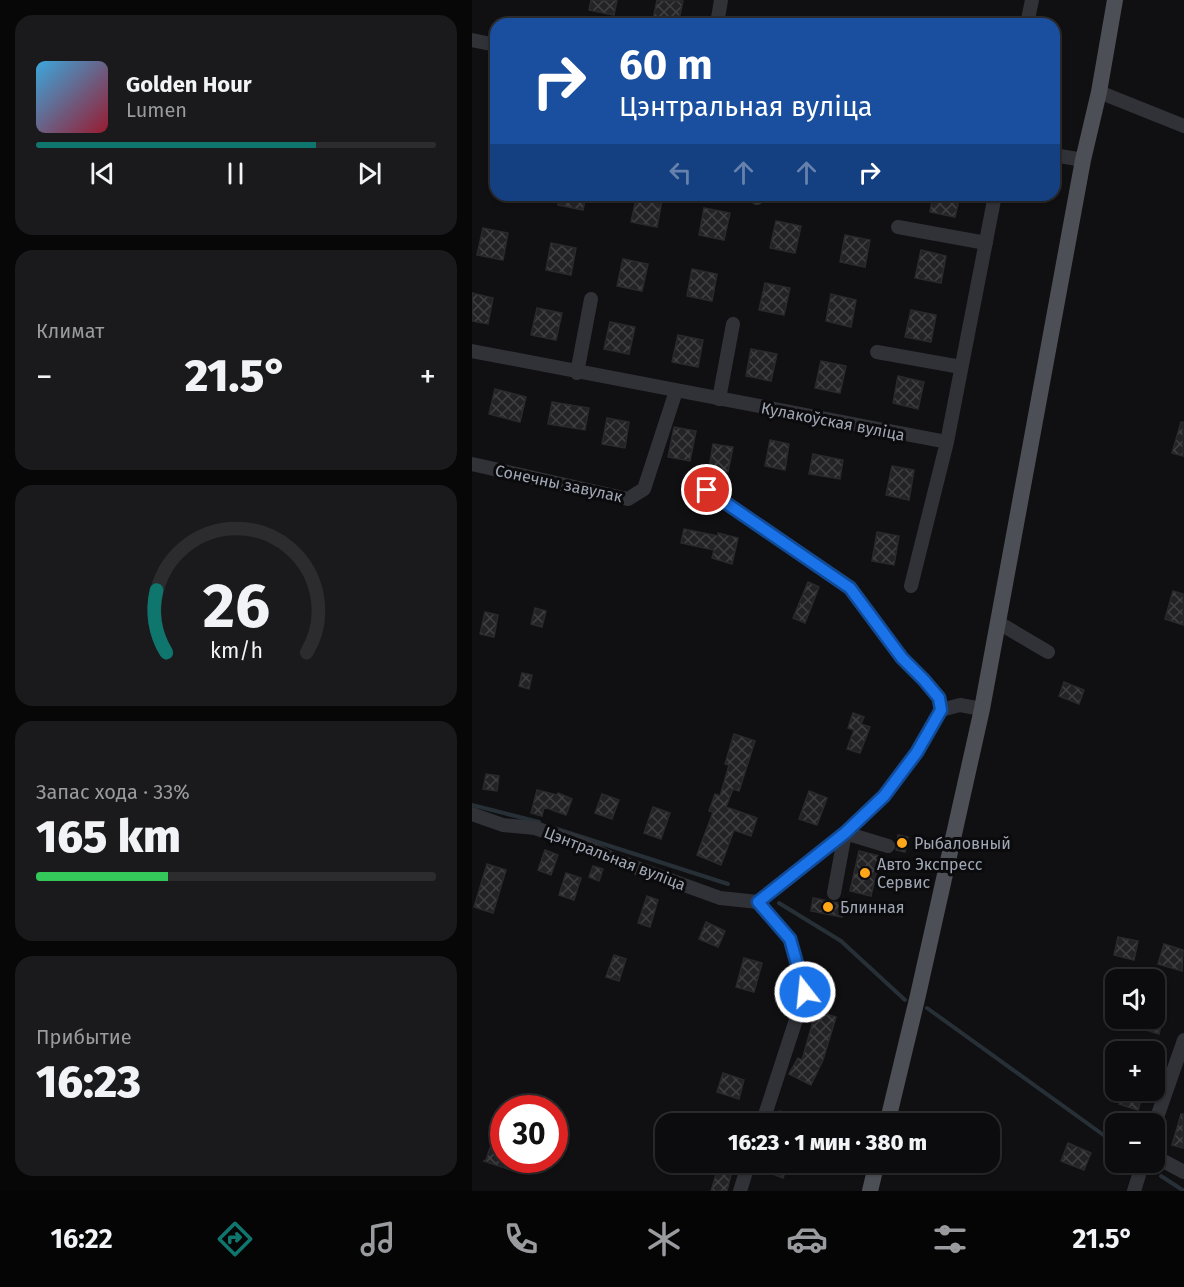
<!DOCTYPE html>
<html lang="ru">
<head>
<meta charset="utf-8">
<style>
	body { margin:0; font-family:"Fira Sans",sans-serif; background:#1a1a1c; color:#f1f3f6; height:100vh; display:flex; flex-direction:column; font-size:22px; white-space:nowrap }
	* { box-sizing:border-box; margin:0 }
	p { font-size:20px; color:#9a9b9e }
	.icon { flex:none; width:33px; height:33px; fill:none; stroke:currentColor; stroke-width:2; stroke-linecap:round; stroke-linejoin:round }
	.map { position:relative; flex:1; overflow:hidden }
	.side { display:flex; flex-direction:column; gap:15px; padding:15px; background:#070708; width:472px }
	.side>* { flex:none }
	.top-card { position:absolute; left:18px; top:18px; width:570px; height:183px; border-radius:18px; box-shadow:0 2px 4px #0004,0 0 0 2px #2c2c2e; background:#1a4fa0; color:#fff; overflow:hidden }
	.fabs { position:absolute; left:633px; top:969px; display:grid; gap:12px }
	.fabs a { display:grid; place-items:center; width:60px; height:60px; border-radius:12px; background:#0c0c0e; box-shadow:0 2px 4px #0004,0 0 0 2px #2c2c2e; font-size:30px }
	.speed { position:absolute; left:18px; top:1095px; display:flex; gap:12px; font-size:30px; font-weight:700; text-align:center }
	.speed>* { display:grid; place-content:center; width:78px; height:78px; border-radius:50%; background:#0c0c0e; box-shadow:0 2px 4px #0004,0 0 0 2px #2c2c2e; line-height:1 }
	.speed .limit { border:9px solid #d22; background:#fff; color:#111 }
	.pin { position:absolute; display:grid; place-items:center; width:51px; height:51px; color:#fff; margin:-26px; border:3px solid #fff; border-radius:50%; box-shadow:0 2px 6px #0007 }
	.me { position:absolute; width:66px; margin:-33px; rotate:344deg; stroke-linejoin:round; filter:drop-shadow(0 0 4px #0008) }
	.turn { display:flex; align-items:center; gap:21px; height:126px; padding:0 30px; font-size:27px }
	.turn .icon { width:78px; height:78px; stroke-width:2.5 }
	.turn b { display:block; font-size:42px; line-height:51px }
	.lanes { display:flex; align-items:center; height:57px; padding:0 30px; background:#0003; justify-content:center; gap:30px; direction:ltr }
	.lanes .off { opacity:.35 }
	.big { font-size:45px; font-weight:800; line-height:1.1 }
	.side .widget { flex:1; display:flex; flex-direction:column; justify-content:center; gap:9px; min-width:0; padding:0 21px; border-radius:18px; background:#1a1a1c }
	.side .dial { align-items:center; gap:0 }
	.dial svg { height:156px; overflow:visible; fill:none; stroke:#2c2c2e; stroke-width:7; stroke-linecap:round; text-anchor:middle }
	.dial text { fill:#f1f3f6; stroke:none }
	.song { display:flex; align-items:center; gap:18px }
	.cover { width:72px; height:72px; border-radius:9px; background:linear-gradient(135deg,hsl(200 70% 55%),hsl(350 70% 35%)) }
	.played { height:6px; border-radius:3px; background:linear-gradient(90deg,#0f766e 70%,#2c2c2e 70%) }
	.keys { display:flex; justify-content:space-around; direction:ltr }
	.heat { display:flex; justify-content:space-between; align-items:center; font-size:33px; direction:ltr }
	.charge { height:9px; border-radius:4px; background:linear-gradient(90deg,#34c759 33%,#2c2c2e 0) }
	.trip { position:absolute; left:183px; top:1113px; width:345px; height:60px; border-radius:18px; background:#0c0c0e; box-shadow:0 2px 4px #0004,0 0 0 2px #2c2c2e; font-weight:800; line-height:60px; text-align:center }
	.tab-bar { display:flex; height:96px; justify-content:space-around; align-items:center; background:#050506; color:#9a9b9e }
	.tab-bar .icon { width:42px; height:42px }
	.tab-bar .on { color:#0f766e }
	.tab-bar b { font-size:27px; color:#f1f3f6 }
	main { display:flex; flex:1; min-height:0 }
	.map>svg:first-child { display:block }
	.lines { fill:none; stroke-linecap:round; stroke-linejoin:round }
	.stream { stroke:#263036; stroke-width:4 }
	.building { fill:url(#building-cross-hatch); stroke:#2a2a2e; stroke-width:1.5 }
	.minor { stroke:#313237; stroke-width:14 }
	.major { stroke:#4d4f56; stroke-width:16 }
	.route-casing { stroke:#114b97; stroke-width:15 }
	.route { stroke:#1a73e8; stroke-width:10 }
	.poi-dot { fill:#ffa61b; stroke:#0b0b0d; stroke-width:2 }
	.labels { text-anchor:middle; stroke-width:6; stroke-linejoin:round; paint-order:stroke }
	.street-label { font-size:16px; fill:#a0a7b4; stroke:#0b0b0d }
	.poi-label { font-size:16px; fill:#a0a7b4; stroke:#0b0b0d; text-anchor:start }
</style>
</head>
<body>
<main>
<section class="side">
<div class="widget">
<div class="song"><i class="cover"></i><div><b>Golden Hour</b><p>Lumen</p></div></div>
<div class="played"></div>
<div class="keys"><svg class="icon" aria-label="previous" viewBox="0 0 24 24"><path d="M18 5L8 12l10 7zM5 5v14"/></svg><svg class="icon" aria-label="pause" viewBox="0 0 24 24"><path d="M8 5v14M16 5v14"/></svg><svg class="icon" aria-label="next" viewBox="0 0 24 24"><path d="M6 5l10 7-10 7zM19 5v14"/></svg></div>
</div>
<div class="widget"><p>Климат</p>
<div class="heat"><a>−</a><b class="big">21.5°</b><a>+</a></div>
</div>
<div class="widget dial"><svg viewBox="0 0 100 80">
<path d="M14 69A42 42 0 1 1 86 69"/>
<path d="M14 69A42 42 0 0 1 9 37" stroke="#0f766e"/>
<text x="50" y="56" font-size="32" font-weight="700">26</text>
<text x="50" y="72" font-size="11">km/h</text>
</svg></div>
<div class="widget"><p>Запас хода · 33%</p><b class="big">165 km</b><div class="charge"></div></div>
<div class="widget"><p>Прибытие</p><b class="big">16:23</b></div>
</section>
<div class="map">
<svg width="712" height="1191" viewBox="0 0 712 1191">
	<defs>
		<pattern id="building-cross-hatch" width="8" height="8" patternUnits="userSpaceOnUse" patternTransform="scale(1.5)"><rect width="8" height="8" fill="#232326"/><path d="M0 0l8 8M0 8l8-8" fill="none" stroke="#404043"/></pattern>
	</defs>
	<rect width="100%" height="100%" fill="#101012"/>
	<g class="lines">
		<!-- stream -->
		<path class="stream" d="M0 805 67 822
			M82 828 256 884
			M307 903 369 941 433 1000
			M455 1008 644 1144
			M689 1176 712 1191"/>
	</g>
	<!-- building -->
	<path class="building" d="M119 0H145L142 15 117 10Z
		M185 0 211 1 206 24H180Z
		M88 195H114L111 210 86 205Z
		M165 195 190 200 185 227 159 222Z
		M461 195H488L483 217 458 212Z
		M232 208 258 213 252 240 227 235Z
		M304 221 329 226 323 253 298 248Z
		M11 228 36 233 31 260 5 255Z
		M373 235 398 240 393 267 368 262Z
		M79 243 104 248 99 275 74 270Z
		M449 250 474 256 469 283 443 278Z
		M151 259 176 264 170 291 145 286Z
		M220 269 245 274 240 301 215 296Z
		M293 283 318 288 312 315 287 310Z
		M0 293 21 298 16 324 0 321Z
		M359 294 384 300 379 327 354 321Z
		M65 308 90 313 84 340 59 335Z
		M439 310 464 315 459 342 433 337Z
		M138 322 163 327 157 354 132 349Z
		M206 335 231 340 226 367 200 362Z
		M279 349 305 354 299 381 274 376Z
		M349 361 374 366 368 393 343 388Z
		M426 376 452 382 446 409 421 403Z
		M23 389 54 397 48 422 17 414Z
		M80 402 117 408 113 430 76 424Z
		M135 418 157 422 153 448 130 444Z
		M709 422H711V456L700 453Z
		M202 427 224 431 218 461 196 457Z
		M298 440 317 444 313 470 293 466Z
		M241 444 261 447 256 472 237 469Z
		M341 454 371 460 368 479 337 474Z
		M420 466 442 470 437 500 414 495Z
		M212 529 246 536V533L266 538 260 564 240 558 242 550 209 543Z
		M405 532 427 536 422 565 400 561Z
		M336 582 347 587 333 623 321 618Z
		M701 591 711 594V625L693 619Z
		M63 608 74 611 70 627 59 624Z
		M13 612 26 615 22 637 8 634Z
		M50 673 60 675 57 689 47 686Z
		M592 682 612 690 607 704 587 696Z
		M381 713 392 717 389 724 398 727 388 753 375 749 382 730 376 728Z
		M262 734 283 741 267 791 261 789 254 807 285 818 279 836 262 830 249 865 225 855 241 812 237 811 243 794 248 796 257 765 253 764Z
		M14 774 27 776 25 791 11 789Z
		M65 790 85 795 86 793 100 799 94 815 72 807 70 816 59 813Z
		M337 791 355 798 345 825 327 819Z
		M130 794 147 800 140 819 123 813Z
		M181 807 198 813 189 839 172 833Z
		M426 835 436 837 433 852 424 850Z
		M73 850 86 855 79 875 66 870Z
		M387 851 408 856 399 896 378 891Z
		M15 864 34 870 21 913 2 907Z
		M121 866 131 869 127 881 117 877Z
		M94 873 109 878 102 900 87 895Z
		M175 896 186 900 178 927 166 923Z
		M341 898 372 904 370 917 339 911Z
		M234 922 253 931 246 947 227 939Z
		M646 937 666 941 662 960 642 955Z
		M692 944 711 950 710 971 686 964Z
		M142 955 154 959 147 981 134 977Z
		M272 958 290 963 282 992 264 987Z
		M344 1011 364 1017 351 1060 339 1085 317 1074 326 1058 330 1060Z
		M644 1018H691L687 1034 644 1021Z
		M251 1073 272 1080 267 1099 245 1092Z
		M651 1090H672L666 1110 647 1104Z
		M308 1111 323 1115 321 1124H304Z
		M709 1114H711V1148L700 1145Z
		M20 1142 32 1146V1160H43L39 1170 12 1161 14 1160Z
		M596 1143 619 1153 612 1170 589 1161Z
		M293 1162H308L316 1165 311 1178 290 1170Z
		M245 1171 259 1175 255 1191H239Z"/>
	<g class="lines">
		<!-- minor -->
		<path class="minor" d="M467 23 471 24
			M245 24 249 0
			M555 24 560 0
			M0 40 24 45
			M627 92 712 126
			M582 155 611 160
			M285 198 286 195
			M426 227 514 243
			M0 351 475 442
			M405 352 489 367
			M105 373 119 299
			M247 399 261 324
			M0 464 156 499 172 489 204 391
			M235 490 378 587 430 658 452 680 467 697 469 710 445 752 412 796 373 833 286 902
			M439 586 475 442 523 195
			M527 623 576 652
			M469 710 488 705 510 709
			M0 814 31 825 63 828 110 844 143 860 248 898 286 902 318 939 333 992 290 1124
			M362 893 373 833 416 846
			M682 1126 712 1040
			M682 1156 712 1172
			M268 1191 277 1162
			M662 1191 671 1162"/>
		<!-- major -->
		<path class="major" d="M415 1124 446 995 510 709 611 160 627 92 643 0
			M398 1191 405 1162"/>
	</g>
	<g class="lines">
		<!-- route casing -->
		<g class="route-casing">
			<path id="route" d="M235 490 378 588 430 658 452 680 467 698 469 710 445 752 412 796 373 833 286 902 318 939 333 992"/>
		</g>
		<!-- route -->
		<use href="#route" class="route"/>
	</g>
	<!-- markers -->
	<g class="poi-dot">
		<circle cx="430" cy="843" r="6"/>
		<circle cx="393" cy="873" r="6"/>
		<circle cx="356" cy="907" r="6"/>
	</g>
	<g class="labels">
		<!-- street labels -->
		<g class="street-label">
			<text transform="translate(361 421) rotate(11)" y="6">Кулакоўская вуліца</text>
			<text transform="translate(87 483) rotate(12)" y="6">Сонечны завулак</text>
			<text transform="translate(143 858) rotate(21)" y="6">Цэнтральная вуліца</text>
		</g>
		<!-- poi labels -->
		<g class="poi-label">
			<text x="442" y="849">Рыбаловный</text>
			<text x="405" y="870">Авто Экспресс<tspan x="405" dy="18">Сервис</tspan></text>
			<text x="368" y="913">Блинная</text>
		</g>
	</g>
</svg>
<div class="fabs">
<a><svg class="icon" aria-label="sound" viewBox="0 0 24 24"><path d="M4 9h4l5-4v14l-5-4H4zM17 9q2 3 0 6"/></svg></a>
<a>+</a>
<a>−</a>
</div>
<div class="speed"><div class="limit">30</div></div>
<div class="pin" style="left:235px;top:490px;background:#d93025"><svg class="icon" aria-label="arrive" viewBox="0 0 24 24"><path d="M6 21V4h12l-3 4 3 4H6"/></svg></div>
<svg class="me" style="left:333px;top:992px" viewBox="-20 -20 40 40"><circle r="17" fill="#1a73e8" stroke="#fff" stroke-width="3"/><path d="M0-11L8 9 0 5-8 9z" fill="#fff"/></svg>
<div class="trip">16:23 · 1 мин · 380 m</div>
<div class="top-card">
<div class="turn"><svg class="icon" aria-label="right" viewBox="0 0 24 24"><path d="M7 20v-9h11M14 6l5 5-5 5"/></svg><div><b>60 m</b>Цэнтральная вуліца</div></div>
<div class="lanes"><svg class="icon off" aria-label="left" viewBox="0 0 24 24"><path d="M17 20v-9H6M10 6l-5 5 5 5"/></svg><svg class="icon off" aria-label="ahead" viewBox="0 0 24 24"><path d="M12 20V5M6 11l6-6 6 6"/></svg><svg class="icon off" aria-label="ahead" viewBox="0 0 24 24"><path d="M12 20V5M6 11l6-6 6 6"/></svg><svg class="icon" aria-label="right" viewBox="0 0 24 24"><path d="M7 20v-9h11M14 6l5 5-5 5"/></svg></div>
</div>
</div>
</main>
<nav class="tab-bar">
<b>16:22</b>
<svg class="icon on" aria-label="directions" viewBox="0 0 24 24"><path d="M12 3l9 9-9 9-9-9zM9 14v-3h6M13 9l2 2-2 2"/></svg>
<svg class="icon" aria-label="music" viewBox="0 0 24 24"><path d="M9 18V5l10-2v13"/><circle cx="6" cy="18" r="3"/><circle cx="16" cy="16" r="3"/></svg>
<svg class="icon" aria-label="phone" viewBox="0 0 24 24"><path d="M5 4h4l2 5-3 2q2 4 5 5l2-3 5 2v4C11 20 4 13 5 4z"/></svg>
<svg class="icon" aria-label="climate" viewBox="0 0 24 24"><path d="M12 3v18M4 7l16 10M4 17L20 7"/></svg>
<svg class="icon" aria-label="car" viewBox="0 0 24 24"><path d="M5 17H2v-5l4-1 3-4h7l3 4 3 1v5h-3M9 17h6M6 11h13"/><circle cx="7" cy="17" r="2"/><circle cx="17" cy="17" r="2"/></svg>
<svg class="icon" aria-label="filters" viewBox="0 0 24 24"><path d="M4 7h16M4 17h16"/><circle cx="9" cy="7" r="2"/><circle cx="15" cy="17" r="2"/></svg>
<b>21.5°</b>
</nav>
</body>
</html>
